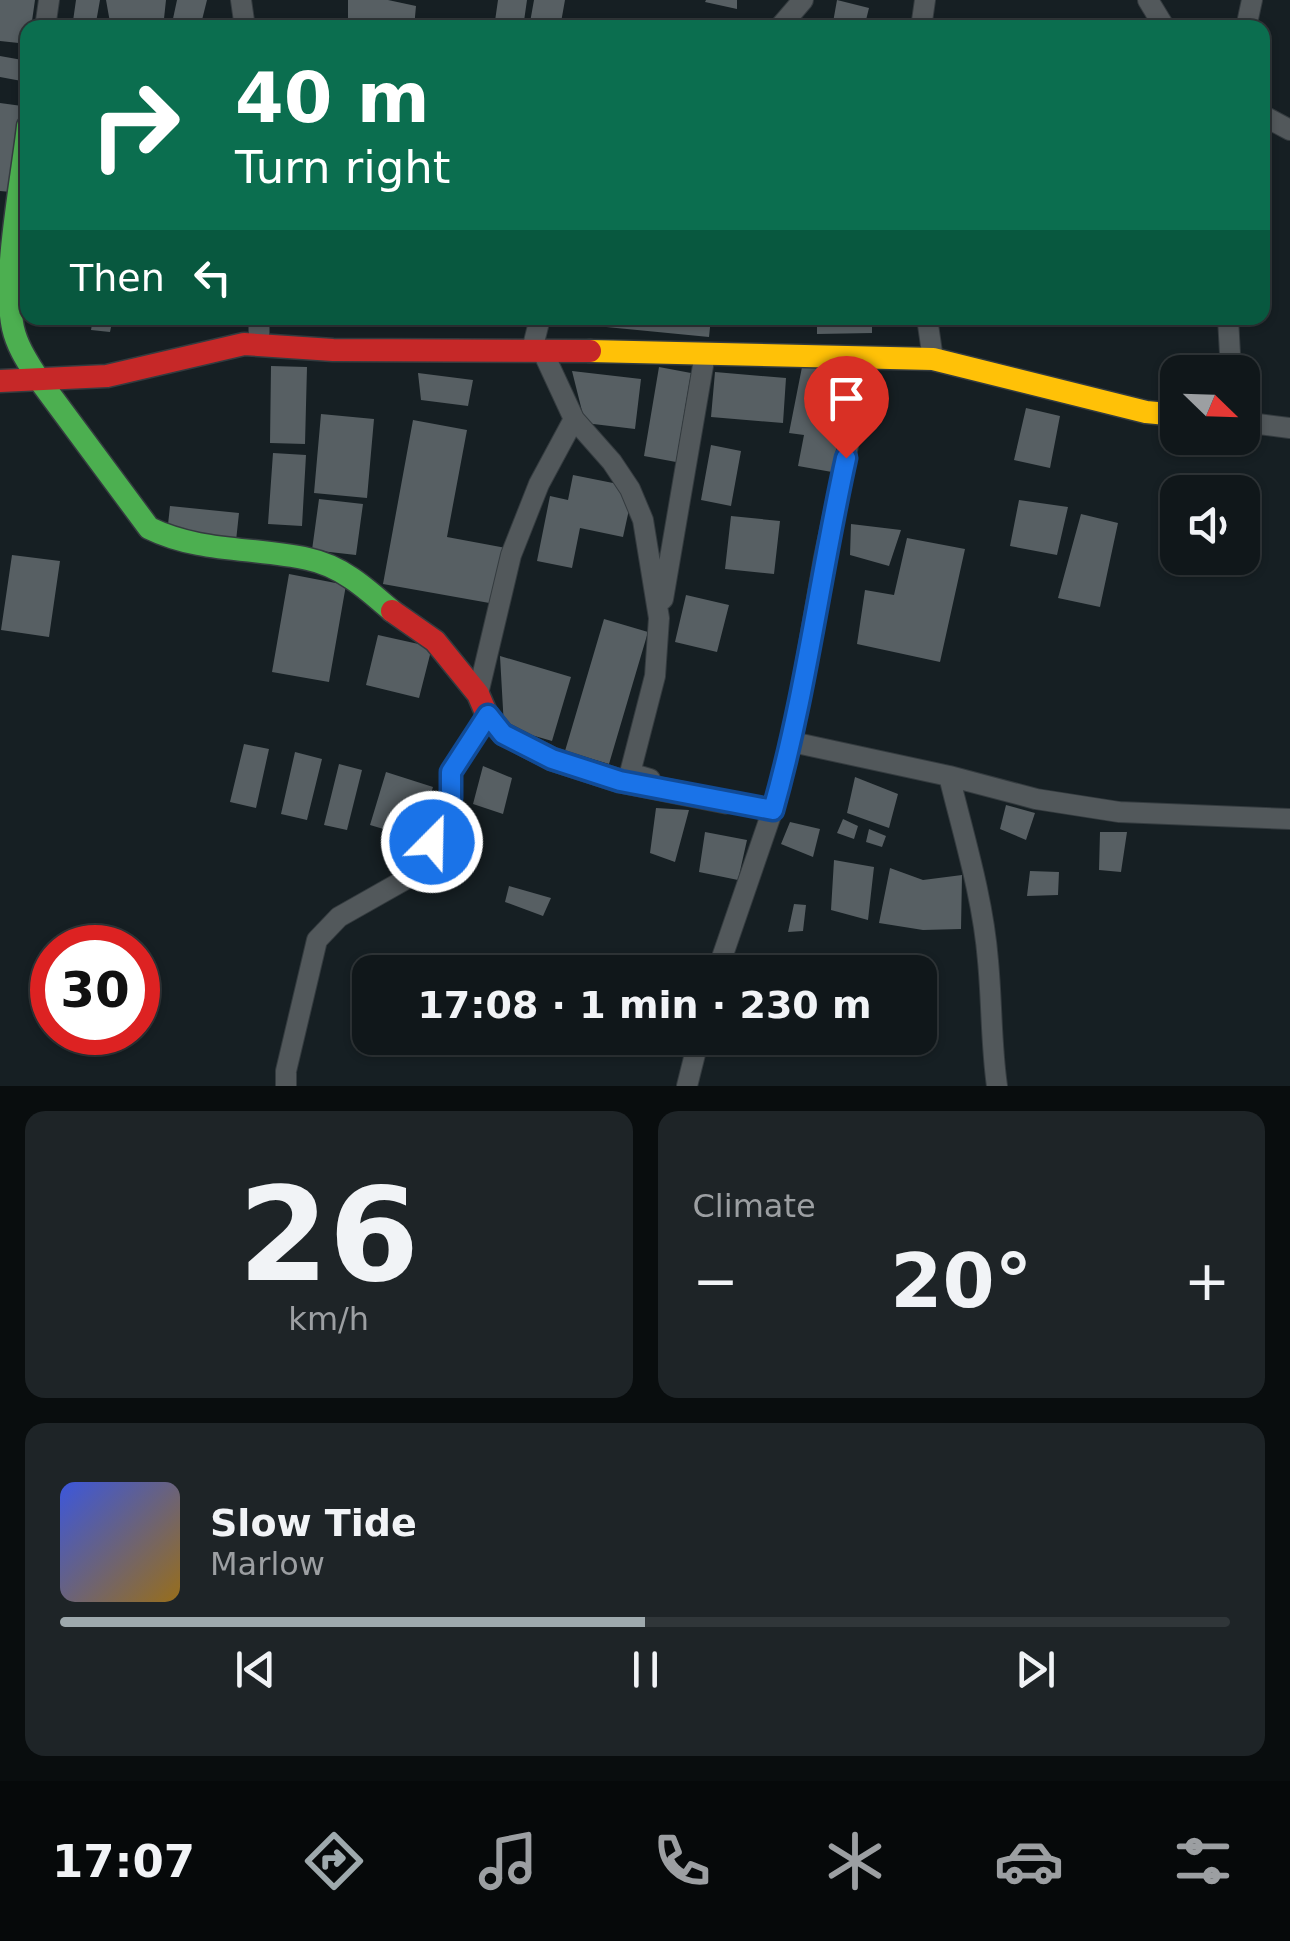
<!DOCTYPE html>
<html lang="en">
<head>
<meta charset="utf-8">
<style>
	body { margin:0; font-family:"DejaVu Sans",sans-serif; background:#1e2427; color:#f1f3f6; height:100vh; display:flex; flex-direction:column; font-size:38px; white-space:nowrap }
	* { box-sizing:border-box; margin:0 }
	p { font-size:32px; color:#9c9fa2 }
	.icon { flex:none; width:55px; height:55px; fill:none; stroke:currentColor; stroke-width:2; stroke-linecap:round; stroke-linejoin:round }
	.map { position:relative; height:1086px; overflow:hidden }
	.drawer { display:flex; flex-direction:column; gap:25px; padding:25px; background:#090d0e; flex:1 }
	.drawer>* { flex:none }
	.top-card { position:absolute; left:20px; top:20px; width:1250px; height:305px; border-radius:20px; box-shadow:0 2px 8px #0004,0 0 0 2px #303639; background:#0b6e4f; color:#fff; overflow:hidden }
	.needle { width:65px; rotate:113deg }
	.controls { position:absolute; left:1160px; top:355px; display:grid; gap:20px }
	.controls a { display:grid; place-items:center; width:100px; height:100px; border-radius:20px; background:#10171a; box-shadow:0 2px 8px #0004,0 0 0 2px #303639; font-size:50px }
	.speed { position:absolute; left:30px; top:925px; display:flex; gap:20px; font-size:50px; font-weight:700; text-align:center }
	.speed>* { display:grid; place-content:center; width:130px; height:130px; border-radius:50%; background:#10171a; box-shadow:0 2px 8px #0004,0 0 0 2px #303639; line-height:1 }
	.speed .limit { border:15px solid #d22; background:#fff; color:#111 }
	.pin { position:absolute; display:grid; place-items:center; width:85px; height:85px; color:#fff; margin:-102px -42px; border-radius:50% 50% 50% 0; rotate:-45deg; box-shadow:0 0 10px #0007 }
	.pin .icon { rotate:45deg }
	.me { position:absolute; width:110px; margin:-55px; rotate:23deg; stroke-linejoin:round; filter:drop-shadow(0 0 8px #0008) }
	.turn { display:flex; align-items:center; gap:35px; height:210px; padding:0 50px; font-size:45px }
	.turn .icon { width:130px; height:130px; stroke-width:2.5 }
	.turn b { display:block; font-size:70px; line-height:85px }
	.then { display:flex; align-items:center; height:95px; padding:0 50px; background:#0003; gap:20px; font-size:38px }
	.big { font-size:75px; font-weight:800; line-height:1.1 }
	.drawer .tile { flex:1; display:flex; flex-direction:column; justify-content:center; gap:15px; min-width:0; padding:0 35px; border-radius:20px; background:#1e2427 }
	.drawer .dial { align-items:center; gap:0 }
	.dial b { font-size:130px; line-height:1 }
	.song { display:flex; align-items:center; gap:30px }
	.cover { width:120px; height:120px; border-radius:15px; background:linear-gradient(135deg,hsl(230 70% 55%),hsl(40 70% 35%)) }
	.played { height:10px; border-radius:5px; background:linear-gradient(90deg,#9ea9ad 50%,#303639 50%) }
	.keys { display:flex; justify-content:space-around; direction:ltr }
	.heat { display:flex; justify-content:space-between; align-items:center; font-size:55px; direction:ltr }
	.drawer .tiles { flex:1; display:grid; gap:25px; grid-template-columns:1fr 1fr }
	.tile:last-child { grid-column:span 2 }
	.trip { position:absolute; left:352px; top:955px; width:585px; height:100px; border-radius:20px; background:#10171a; box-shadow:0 2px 8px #0004,0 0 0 2px #303639; font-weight:800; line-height:100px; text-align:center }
	.tabs { display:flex; height:160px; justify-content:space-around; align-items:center; background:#06090a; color:#9c9fa2 }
	.tabs .icon { width:70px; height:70px }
	.tabs .active { color:#9ea9ad }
	.tabs b { font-size:45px; color:#f1f3f6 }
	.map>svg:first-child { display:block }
	.building { fill:#575f63 }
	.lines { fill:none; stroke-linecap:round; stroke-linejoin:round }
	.street-casing { stroke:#343b3f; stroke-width:22 }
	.fast-casing { stroke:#343b3f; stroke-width:25 }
	.slow-casing { stroke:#343b3f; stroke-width:25 }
	.jam-casing { stroke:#343b3f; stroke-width:25 }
	.street { stroke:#52585b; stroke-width:20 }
	.fast { stroke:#4caf50; stroke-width:22 }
	.slow { stroke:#ffc107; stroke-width:22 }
	.jam { stroke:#c62828; stroke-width:22 }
	.route-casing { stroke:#114b97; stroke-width:25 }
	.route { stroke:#1a73e8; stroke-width:18 }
</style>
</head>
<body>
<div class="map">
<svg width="1290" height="1086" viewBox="0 0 1290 1086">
	<rect width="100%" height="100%" fill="#161f23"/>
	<!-- building -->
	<path class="building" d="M0 0H35L31 28H28V44L0 41Z
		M76 0H100L95 28H72Z
		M106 0H166L163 28H111Z
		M177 0H207L200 28H171Z
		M348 0H388L416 6 414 28H348Z
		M498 0H527L523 28H494Z
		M534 0H565L560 28H529Z
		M706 0H737V9L705 2Z
		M837 0 869 8 864 28H832Z
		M0 56 28 61 27 82 0 77Z
		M0 103 22 106 11 192 0 191Z
		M93 318H113L110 332 91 330Z
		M151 318H209L208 325 151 320Z
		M597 318H711L709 337 596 326Z
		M817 318H872V333L817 334Z
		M803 362 852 371 832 472 798 466 804 435 789 433Z
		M271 366 307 367 305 444 270 443Z
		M659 367 691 373 676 462 644 456Z
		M572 371 641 379 635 429 585 423Z
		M715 372 786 378 783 423 711 417Z
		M418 373 473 380 468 406 421 400Z
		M1026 408 1060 416 1050 468 1014 460Z
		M321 414 374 419 367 498 314 493Z
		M413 420 467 430 447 537 506 548 495 604 383 584Z
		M711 445 741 451 731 506 701 500Z
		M273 453 306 455 302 526 268 524Z
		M573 475 618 484 630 505 623 537 580 528 572 568 537 561 550 496 568 500Z
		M319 499 363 504 356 555 312 550Z
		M1019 500 1068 507 1057 555 1010 546Z
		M170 506 239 513 236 541 167 534Z
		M1081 514 1118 523 1100 607 1058 598Z
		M731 516 780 521 774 574 725 569Z
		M851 524 901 530 889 566 850 555Z
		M907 538 965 549 940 662 857 644 865 590 894 595Z
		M12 555 60 561 49 637 1 630Z
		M289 574 346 585 329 682 272 672Z
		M686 595 729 605 717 652 675 642Z
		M604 619 648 632 609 764 565 751Z
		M378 635 432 647 419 698 366 685Z
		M500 656 571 677 552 741 504 727Z
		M244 744 269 749 256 808 230 802Z
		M295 752 322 759 307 820 281 814Z
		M339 764 362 770 347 830 324 825Z
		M483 766 512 778 503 814 473 804Z
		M386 772 433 787 417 839 370 825Z
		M855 777 898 794 889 828 847 813Z
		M1006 805 1035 813 1026 840 1000 829Z
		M656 808 689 810 675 862 650 853Z
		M843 819 858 826 854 839 837 833Z
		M790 822 820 829 813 857 781 844Z
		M869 829 886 836 882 847 866 842Z
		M705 832 747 840 738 880 699 872Z
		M1100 832H1127L1121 872 1099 870Z
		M834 860 874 867 868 920 831 910Z
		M890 868 923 880 962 875 961 929 923 930 879 923Z
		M1030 871 1059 872 1058 895 1027 896Z
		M509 886 551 898 543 916 505 902Z
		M794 904 806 905 803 931 788 932Z
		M806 962 827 968 826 972H802Z"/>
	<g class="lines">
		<!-- street casing -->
		<g class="street-casing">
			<path id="street" d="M241 0 245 28
				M1148 0 1165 28
				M45 28 49 0
				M779 28 803 0
				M921 28 925 0
				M1246 28 1252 0
				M1262 115 1290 130
				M259 318V345
				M927 318 933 359
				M1228 318 1231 372
				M532 350 540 318
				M542 350 574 419 612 462 630 489 643 520 659 618 655 676 630 773 650 779
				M1242 422 1290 428
				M663 599 705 354
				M478 694 511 555 539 484 574 419
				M792 742 949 776 1036 799 1119 812 1290 819
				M949 776C964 837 983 898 988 961 992 1003 991 1044 997 1086
				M716 799 773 809
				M717 972 773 809 792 742 824 558 867 357
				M286 1086V1071L317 940 339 917 415 874 425 863 438 822 451 798V772L487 715
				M687 1086 699 1038"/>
		</g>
		<!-- fast casing -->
		<g class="fast-casing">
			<path id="fast" d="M28 126C22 181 2 277 13 328 17 346 27 361 37 377L149 528C200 553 254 547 308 559 342 566 367 589 392 611"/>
		</g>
		<!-- slow casing -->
		<g class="slow-casing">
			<path id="slow" d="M590 351 933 359 1146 412 1178 415"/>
		</g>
		<!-- jam casing -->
		<g class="jam-casing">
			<path id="jam" d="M0 381 107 376 244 344 333 350 590 351
				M392 611 435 641 478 694 487 715 503 734 552 759 620 781 726 802"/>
		</g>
		<!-- street -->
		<use href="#street" class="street"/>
		<!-- fast -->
		<use href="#fast" class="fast"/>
		<!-- slow -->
		<use href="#slow" class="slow"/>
		<!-- jam -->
		<use href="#jam" class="jam"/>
	</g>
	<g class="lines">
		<!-- route casing -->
		<g class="route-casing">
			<path id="route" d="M432 842 451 798V772L488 715 503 734 552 759 620 781 773 810C806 694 820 575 846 458"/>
		</g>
		<!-- route -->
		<use href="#route" class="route"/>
	</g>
</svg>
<div class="controls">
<a><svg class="needle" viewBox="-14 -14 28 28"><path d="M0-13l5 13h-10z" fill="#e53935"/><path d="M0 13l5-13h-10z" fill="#9c9fa2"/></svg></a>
<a><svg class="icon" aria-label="sound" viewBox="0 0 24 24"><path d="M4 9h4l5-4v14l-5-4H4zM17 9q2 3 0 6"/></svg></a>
</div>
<div class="speed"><div class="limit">30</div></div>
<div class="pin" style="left:846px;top:458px;background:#d93025"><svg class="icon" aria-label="arrive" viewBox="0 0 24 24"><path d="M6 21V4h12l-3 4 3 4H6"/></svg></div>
<svg class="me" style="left:432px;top:842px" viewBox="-20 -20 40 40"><circle r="17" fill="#1a73e8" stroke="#fff" stroke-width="3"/><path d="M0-11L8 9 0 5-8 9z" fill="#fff"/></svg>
<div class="trip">17:08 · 1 min · 230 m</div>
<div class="top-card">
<div class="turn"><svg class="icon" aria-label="right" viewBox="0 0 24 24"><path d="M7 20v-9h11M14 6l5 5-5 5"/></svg><div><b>40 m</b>Turn right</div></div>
<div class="then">Then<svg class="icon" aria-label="left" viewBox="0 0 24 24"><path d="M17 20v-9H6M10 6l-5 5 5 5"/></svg></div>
</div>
</div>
<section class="drawer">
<div class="tiles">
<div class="tile dial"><b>26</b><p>km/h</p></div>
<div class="tile"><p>Climate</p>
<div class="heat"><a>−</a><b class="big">20°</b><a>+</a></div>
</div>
<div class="tile">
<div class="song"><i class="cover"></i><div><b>Slow Tide</b><p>Marlow</p></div></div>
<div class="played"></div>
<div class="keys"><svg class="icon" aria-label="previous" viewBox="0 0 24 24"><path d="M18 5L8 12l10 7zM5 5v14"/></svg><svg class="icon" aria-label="pause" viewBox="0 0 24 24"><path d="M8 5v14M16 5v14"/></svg><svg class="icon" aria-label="next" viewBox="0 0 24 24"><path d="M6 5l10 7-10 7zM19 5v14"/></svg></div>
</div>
</div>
</section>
<nav class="tabs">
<b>17:07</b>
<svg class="icon active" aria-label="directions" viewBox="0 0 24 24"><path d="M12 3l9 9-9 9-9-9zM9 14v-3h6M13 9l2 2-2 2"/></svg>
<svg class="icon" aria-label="music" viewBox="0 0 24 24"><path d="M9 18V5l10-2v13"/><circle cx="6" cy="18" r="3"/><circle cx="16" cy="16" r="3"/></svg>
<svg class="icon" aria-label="phone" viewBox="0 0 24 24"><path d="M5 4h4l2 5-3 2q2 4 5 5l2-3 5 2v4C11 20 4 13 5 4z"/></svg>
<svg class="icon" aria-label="climate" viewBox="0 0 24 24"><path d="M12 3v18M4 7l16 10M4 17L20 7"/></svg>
<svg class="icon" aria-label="car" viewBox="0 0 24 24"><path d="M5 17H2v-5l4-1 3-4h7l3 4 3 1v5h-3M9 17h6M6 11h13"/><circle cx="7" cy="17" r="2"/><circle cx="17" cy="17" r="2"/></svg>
<svg class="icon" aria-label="filters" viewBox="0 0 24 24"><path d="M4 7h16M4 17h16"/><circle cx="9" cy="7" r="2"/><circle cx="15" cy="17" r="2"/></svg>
</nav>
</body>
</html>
